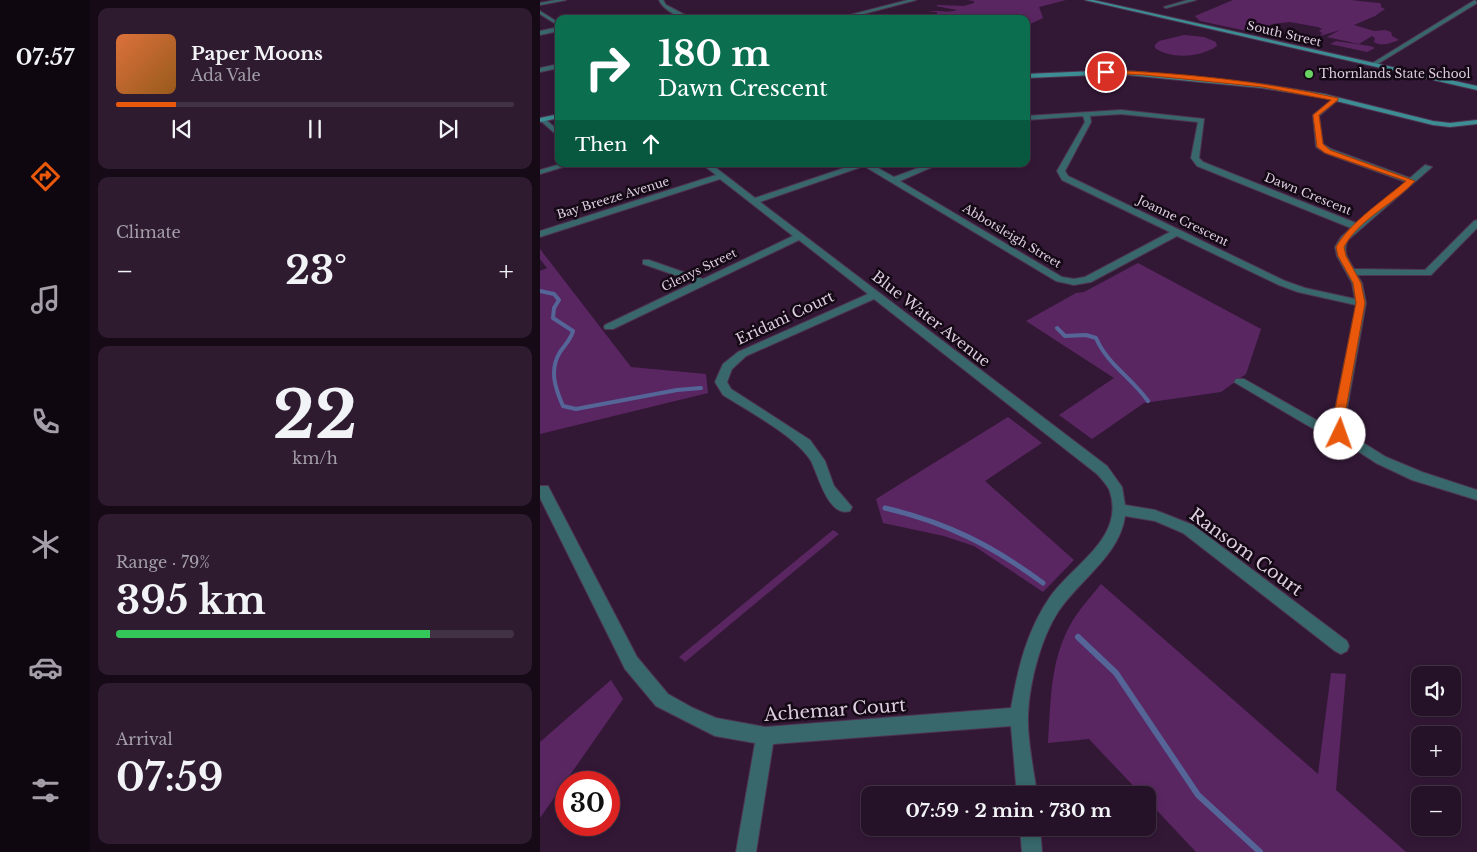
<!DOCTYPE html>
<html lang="en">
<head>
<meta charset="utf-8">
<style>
	body { margin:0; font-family:"Libre Baskerville",serif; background:#2e1b30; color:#f1f3f6; height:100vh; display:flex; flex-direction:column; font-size:19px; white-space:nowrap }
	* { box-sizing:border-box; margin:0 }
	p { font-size:16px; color:#a49ea8 }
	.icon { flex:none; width:28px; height:28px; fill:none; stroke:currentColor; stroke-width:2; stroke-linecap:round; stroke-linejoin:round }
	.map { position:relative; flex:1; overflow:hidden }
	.details { display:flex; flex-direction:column; gap:8px; padding:8px; background:#150a16; width:450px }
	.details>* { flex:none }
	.banner { position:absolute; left:15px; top:15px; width:475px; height:152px; border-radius:10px; box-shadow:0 2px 8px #0003,0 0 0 1px #423245; background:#0b6e4f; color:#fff; overflow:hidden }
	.fabs { position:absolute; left:871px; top:666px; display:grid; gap:10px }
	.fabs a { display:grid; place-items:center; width:50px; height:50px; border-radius:10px; background:#261228; box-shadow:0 2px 8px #0003,0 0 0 1px #423245; font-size:25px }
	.speed { position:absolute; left:15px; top:771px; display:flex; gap:10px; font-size:25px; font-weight:700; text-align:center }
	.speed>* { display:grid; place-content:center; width:65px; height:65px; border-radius:50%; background:#261228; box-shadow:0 2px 8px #0003,0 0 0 1px #423245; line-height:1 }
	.speed .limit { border:8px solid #d22; background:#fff; color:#111 }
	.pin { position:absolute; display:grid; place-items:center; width:42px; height:42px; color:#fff; margin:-21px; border:2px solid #fff; border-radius:50%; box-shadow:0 1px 5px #0007 }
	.me { position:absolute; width:55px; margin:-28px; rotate:3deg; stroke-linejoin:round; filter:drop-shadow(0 0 4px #0008) }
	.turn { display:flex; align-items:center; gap:18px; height:105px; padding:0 20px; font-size:22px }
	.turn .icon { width:65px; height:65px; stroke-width:2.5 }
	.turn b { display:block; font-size:35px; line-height:42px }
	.then { display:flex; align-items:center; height:48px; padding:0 20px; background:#0003; gap:10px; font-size:19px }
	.big { font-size:38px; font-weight:700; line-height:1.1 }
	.details .widget { flex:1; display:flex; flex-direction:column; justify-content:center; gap:8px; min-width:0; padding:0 18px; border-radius:10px; background:#2e1b30 }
	.details .dial { align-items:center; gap:0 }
	.dial b { font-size:65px; line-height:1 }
	.song { display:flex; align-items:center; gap:15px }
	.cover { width:60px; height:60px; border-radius:8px; background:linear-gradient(135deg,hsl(20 70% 55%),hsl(30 70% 35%)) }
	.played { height:5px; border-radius:2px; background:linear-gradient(90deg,#ea580c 15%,#423245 15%) }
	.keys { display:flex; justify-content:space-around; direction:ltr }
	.heat { display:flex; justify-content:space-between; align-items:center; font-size:28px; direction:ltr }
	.charge { height:8px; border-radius:4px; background:linear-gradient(90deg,#34c759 79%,#423245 0) }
	.trip { position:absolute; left:321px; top:786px; width:295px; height:50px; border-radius:10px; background:#261228; box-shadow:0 2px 8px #0003,0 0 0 1px #423245; font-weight:700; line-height:50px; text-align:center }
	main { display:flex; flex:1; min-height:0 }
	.tab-bar { display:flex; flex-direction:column; width:90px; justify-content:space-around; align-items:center; background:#0f0710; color:#a49ea8 }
	.tab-bar .icon { width:35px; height:35px }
	.tab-bar .active { color:#ea580c }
	.tab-bar b { font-size:22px; color:#f1f3f6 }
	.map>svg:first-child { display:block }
	.green { fill:#5a2662 }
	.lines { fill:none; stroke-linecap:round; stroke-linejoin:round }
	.stream-far2 { stroke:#556598; stroke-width:4 }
	.stream-far1 { stroke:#556598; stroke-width:5 }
	.stream { stroke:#556598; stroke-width:6 }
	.street-casing { stroke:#4e3551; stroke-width:2 }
	.secondary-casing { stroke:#4e3551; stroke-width:2 }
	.street { fill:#38686c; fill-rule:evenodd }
	.secondary { fill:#3c8e94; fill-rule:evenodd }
	.route { fill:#ea580c; stroke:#983908 }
	.poi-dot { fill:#69d464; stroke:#140915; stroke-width:2 }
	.labels { text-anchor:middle; stroke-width:5; stroke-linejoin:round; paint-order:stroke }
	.far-street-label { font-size:12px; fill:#decde0; stroke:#140915 }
	.far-poi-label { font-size:12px; fill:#decde0; stroke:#140915; text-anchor:start }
	.street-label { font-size:15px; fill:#decde0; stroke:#140915 }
	.near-street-label { font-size:18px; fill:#decde0; stroke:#140915 }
</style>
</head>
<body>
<main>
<nav class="tab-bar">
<b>07:57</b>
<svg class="icon active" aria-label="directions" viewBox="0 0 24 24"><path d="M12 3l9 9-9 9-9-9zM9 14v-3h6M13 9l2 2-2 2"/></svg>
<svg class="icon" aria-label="music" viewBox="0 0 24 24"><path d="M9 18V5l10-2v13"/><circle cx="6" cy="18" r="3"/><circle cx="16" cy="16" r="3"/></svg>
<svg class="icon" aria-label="phone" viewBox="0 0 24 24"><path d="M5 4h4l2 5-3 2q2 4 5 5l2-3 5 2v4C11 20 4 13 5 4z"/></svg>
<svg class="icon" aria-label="climate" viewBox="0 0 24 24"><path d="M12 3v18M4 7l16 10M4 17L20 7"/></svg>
<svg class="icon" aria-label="car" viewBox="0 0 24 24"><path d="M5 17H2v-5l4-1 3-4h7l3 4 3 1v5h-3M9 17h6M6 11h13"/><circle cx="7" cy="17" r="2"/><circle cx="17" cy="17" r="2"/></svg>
<svg class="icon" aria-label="filters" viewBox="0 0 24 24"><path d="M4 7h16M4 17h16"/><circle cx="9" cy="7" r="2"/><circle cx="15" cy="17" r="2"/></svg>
</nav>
<section class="details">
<div class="widget">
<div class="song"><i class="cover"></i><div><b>Paper Moons</b><p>Ada Vale</p></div></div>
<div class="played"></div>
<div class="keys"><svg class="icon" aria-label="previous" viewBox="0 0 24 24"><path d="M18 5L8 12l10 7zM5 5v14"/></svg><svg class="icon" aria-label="pause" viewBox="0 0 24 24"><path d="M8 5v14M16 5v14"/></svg><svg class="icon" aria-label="next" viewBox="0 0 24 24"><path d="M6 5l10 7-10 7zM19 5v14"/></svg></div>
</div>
<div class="widget"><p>Climate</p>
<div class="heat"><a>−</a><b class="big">23°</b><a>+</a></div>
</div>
<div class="widget dial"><b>22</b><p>km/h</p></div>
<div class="widget"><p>Range · 79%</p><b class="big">395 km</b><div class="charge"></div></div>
<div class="widget"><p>Arrival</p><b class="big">07:59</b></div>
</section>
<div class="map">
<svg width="937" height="852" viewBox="0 0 937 852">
	<rect width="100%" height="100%" fill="#331836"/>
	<!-- green -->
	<path class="green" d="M427 0H526L499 7 503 18 486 26V19H365L376 14H397V12H389C399 9 406 14 417 10L396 6 398 5 424 6 434 3V1Z
		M693 0H810L839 3 841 4V7L845 9 835 16 814 25 834 31 845 30 851 32 852 36 859 40C851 43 841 47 834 42L835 38 832 36 819 44 787 37 800 30 780 36 782 33 779 31 782 29 778 27 750 22 732 24 723 29 707 31 660 21 655 16Z
		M644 35 664 37 676 42 677 46C661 57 632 60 615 48V45L619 41Z
		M796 41 830 46 835 48 827 52 790 44Z
		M0 249 91 367 166 374 168 393 0 434V271L7 268 0 259Z
		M598 263 721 329 706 374 681 392 604 403 552 439 519 415 574 378 486 321 536 293 544 292Z
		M468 417 502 443 445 481 534 560 503 592 434 546 404 536 343 523 336 499Z
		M293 530 299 534 145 662 139 657Z
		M561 584 778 774 791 673 806 674 796 790 866 852H656L608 801V795H602L549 739 508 743C511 697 510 653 537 614 544 604 553 594 561 584Z
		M71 680 83 699 0 818V742Z"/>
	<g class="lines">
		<!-- stream-far2 -->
		<path class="stream-far2" d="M0 291 14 294 19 300 14 308 13 318 33 331C31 339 25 345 20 352 9 370 15 388 23 406L36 409 137 390 161 388
			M517 328 525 336 546 335 556 338C567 364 592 378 608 401"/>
		<!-- stream-far1 -->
		<path class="stream-far1" d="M345 508C406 522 453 546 503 583"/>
		<!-- stream -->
		<path class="stream" d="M538 637 576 673 658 795 720 852"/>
		<!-- street casing -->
		<g class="street-casing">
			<path id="street" d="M16 0H26L0 5V3Z
				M119 0H123L126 5 153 19C141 19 124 11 119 0Z
				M368 0H376L304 19 298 18Z
				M648 0H656L626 8 624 7Z
				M935 0 937 3 836 65 831 64Z
				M0 11 19 23V26L0 14Z
				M19 27V31L0 35V31Z
				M19 64V68L0 72V68Z
				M794 98 799 99 779 116 783 144 791 149 870 178 885 165 892 167 808 240C802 251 808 259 814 269L885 270 934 221 937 220V228L891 275H817L822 283 826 303 805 420 806 432 846 457 882 472 937 490V500L872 480 836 463 796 437 772 428 694 382 696 379H704L780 422 793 427V420L816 305 758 292 739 285 637 236 551 282 534 285 516 281 324 166 220 202 567 466 582 487 585 505 615 510 653 525 807 641 809 646 807 651 801 654 795 651 643 533 615 521 585 516C580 553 544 577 523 605 502 632 489 682 488 716 487 741 494 770 497 795H477L471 726 233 744 216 852H196L215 743 175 736 116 706 85 669 0 498V486H8L97 657 128 694 153 708 176 718 225 727 471 708C478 668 487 630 510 597 533 564 587 537 569 489 566 484 561 478 557 474L334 299 206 356 192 369 187 382 191 389 270 440 285 461 294 486 312 507 310 511C288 518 278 474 271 461 256 436 208 411 183 395L175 382 183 364 198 352 328 294 259 240 73 329H65L64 327 65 325 155 282 103 264V260H109L163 279 253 236 180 179 0 237V231L176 175 162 164H171L215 198 316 164H331L354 177 389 164H399L360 181 522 277 534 279 545 277 630 232 522 180 517 171 545 122 543 116 486 120V116L581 110 664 119 659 158 663 162 816 223 866 182 785 153 776 147 773 115ZM581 114 658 122 651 158 657 166 811 228 801 237 795 247 797 256 812 283 815 299 765 288 745 281 528 176 525 171 551 122 550 116Z
				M1 119H5L19 131V137L1 121Z
				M21 164H33L0 174V170Z
				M480 828H500L502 852H482Z"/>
		</g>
		<!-- secondary casing -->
		<g class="secondary-casing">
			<path id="secondary" d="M545 0H553L937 86V90Z
				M578 70 722 84 784 94 893 121 910 123 937 120V124L910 127 893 125 784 98 722 88 578 74 486 78V74Z
				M19 114V118L0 122V118Z"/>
		</g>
		<!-- street -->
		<use href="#street" class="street"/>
		<!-- secondary -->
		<use href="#secondary" class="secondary"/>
	</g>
	<!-- route -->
	<path class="route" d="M566 70C643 73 722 81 798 98V100L779 115 783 144 790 150 875 181C854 204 819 219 804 247L806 256 821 283 825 303 804 420 806 434 804 437H796L793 420 816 303 813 283 798 256 796 247C810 222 844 200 866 181L785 153 777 147 773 115 791 100 722 87 604 75 564 73Z"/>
	<!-- markers -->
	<circle class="poi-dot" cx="769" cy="74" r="5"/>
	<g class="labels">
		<!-- far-street labels -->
		<g class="far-street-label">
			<text transform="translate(744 34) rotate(13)" y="4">South Street</text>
			<text transform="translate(768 194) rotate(22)" y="4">Dawn Crescent</text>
			<text transform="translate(73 198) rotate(-17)" y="4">Bay Breeze Avenue</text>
			<text transform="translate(643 221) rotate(26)" y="4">Joanne Crescent</text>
			<text transform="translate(472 236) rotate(31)" y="4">Abbotsleigh Street</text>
			<text transform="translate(159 270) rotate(-26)" y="4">Glenys Street</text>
		</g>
		<!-- far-poi labels -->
		<g class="far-poi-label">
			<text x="779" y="78">Thornlands State School</text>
		</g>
		<!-- street labels -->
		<g class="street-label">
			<text transform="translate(245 318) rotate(-25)" y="5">Eridani Court</text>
			<text transform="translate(391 319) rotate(38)" y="5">Blue Water Avenue</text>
		</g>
		<!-- near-street labels -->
		<g class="near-street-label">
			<text transform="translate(706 552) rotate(36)" y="6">Ransom Court</text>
			<text transform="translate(295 710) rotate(-4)" y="6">Achemar Court</text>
		</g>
	</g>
</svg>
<div class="fabs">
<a><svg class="icon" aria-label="sound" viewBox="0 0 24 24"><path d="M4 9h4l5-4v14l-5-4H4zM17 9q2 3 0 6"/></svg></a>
<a>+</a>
<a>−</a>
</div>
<div class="speed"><div class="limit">30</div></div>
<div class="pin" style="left:566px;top:72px;background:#d93025"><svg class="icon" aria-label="arrive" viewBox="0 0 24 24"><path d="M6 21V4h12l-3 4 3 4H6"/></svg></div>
<svg class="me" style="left:800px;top:434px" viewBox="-20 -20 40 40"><circle r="19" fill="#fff"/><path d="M0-13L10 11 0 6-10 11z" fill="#ea580c"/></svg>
<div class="trip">07:59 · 2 min · 730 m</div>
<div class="banner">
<div class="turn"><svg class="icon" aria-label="right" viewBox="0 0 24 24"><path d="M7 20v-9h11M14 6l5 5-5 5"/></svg><div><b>180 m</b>Dawn Crescent</div></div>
<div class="then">Then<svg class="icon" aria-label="ahead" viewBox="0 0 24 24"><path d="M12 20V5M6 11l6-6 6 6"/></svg></div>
</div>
</div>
</main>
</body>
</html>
